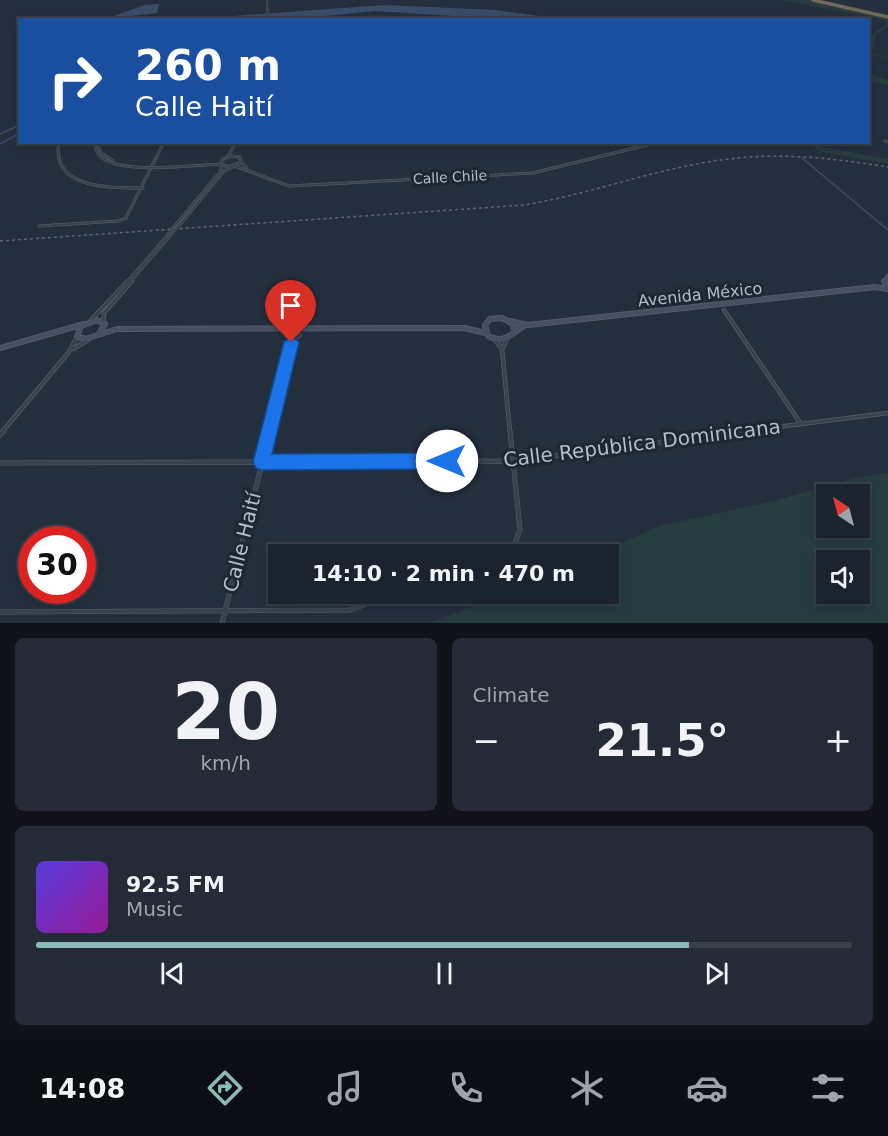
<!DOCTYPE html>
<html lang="en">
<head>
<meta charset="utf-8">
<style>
	body { margin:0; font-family:"DejaVu Sans",sans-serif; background:#242b36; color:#f1f3f6; height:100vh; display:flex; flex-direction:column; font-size:22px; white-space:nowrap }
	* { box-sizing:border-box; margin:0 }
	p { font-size:20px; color:#a0a4aa }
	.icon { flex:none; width:33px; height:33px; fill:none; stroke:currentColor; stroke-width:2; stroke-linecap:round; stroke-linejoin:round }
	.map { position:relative; height:623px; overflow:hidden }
	.side { display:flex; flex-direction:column; gap:15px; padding:15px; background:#0f1319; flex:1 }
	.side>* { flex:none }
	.banner { position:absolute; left:18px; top:18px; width:852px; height:126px; border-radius:0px; box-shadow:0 3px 9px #0003,0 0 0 2px #39404a; background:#1a4fa0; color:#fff; overflow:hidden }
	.needle { width:39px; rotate:324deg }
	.buttons { position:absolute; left:816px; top:484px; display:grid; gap:12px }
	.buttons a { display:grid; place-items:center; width:54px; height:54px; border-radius:0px; background:#1b232e; box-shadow:0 3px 9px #0003,0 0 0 2px #39404a; font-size:30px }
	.speed { position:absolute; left:18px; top:526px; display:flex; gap:12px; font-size:30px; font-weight:700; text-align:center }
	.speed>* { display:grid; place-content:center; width:78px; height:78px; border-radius:50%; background:#1b232e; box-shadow:0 3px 9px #0003,0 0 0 2px #39404a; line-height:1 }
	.speed .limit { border:9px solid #d22; background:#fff; color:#111 }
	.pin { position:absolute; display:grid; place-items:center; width:51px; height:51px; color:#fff; margin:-62px -26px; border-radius:50% 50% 50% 0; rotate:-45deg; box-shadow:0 0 6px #0007 }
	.pin .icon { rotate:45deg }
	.me { position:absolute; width:66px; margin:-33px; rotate:270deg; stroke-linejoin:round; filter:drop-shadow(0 0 4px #0008) }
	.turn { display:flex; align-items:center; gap:21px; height:126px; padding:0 18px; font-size:27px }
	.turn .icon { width:78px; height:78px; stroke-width:2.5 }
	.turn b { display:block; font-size:42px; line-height:51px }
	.big { font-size:45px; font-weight:700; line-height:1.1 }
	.side .widget { flex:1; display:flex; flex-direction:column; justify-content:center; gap:9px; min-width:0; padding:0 21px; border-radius:9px; background:#242b36 }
	.side .dial { align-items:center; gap:0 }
	.dial b { font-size:78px; line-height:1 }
	.song { display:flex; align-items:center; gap:18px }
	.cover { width:72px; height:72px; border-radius:9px; background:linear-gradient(135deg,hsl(250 70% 55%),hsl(300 70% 35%)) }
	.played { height:6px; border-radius:3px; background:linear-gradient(90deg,#8bbbb9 80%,#39404a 80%) }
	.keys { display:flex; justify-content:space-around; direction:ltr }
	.heat { display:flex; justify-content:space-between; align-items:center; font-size:33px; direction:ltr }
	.side .tiles { flex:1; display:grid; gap:15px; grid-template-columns:1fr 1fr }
	.widget:last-child { grid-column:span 2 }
	.trip { position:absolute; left:268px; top:544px; width:351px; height:60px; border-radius:0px; background:#1b232e; box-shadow:0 3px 9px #0003,0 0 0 2px #39404a; font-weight:700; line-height:60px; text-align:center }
	.dock { display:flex; height:96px; justify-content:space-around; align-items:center; background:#0b0e12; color:#a0a4aa }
	.dock .icon { width:42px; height:42px }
	.dock .selected { color:#8bbbb9 }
	.dock b { font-size:27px; color:#f1f3f6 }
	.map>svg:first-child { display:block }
	.green { fill:#263c3f; fill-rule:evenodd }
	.water { fill:#394c67 }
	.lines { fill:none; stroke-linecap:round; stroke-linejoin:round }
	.stream { stroke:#394c67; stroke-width:1.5 }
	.street-far3-casing { stroke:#565f6c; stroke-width:2 }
	.street-far2-casing { stroke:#565f6c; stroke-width:3 }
	.street-far1-casing { stroke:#565f6c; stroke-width:4.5 }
	.street-casing { stroke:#565f6c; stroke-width:5 }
	.secondary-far1-casing { stroke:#565f6c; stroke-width:5 }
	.secondary-casing { stroke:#565f6c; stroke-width:6 }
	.highway-casing { stroke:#434c59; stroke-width:4 }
	.street-far3 { stroke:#38414e; stroke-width:1.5 }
	.street-far2 { stroke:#38414e; stroke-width:2 }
	.street-far1 { stroke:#38414e; stroke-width:3 }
	.street { stroke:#38414e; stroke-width:4 }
	.secondary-far1 { stroke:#465061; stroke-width:4 }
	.secondary { stroke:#465061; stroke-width:4.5 }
	.highway { stroke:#746855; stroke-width:3 }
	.rail { stroke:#5a6575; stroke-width:1.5; stroke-dasharray:3 3; stroke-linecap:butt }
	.street-bridge-casing { stroke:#565f6c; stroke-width:3; stroke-linecap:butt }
	.street-bridge { stroke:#38414e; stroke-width:2 }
	.route { fill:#1a73e8; stroke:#114b97; stroke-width:1.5 }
	.labels { text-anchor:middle; stroke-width:6; stroke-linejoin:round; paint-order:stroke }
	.far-street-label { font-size:14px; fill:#b4bcc9; stroke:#1d2633 }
	.street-label { font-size:16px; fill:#b4bcc9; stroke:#1d2633 }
	.near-street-label { font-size:20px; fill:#b4bcc9; stroke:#1d2633 }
</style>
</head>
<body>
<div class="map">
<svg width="888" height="623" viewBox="0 0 888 623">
	<rect width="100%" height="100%" fill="#242f3e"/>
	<!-- green -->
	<path class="green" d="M783 0H810L888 17V26L876 35 873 53 888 58 873 56 871 75 888 80V85L868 80 869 69 870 76 873 47 869 66 872 34 886 25 885 20Z
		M817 146 888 159V164L812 150Z
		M888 473V623H429L506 594H609V555H598L659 526 774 501 852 479ZM826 495H860V528H826ZM826 561H860V594H826Z"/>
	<!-- water -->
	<path class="water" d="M159 4 157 13 105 19 145 5Z
		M384 5 494 10 562 19 513 20 375 11 306 18 179 20Z"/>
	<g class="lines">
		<!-- stream -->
		<path class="stream" d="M0 134 20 125
			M0 144 20 133
			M802 158 888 230"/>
		<!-- street-far3 casing -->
		<g class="street-far3-casing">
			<path id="street-far3" d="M267 0 268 20"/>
		</g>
		<!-- street-far2 casing -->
		<g class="street-far2-casing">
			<path id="street-far2" d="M885 141 888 142
				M59 142C50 189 110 188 143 188
				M94 142C95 146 97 152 99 155 117 176 194 165 220 164
				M97 142 100 152 113 161
				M665 144 676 142
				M228 156 236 142
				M232 156 240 157 241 162 229 167 220 164 223 159Z
				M241 162 247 168
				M235 166 289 186 533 173 655 143 665 144
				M178 222 221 171V166
				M182 222 224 171 233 167
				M39 226 118 221 126 218 164 142
				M127 282 166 237
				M130 282 169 237"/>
		</g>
		<!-- street-far1 casing -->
		<g class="street-far1-casing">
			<path id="street-far1" d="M724 310 801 424
				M91 320 128 281
				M103 321 104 313 132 281
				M286 335 292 341
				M495 340 502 349 510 432
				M292 341 300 335
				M73 349 88 340
				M502 349 507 339
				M2 432 69 352 77 337
				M269 432 292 341
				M739 432 888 413"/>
		</g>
		<!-- street casing -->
		<g class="street-casing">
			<path id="street" d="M0 435 4 431
				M0 463 514 461 751 431
				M499 555 514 546 520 529 510 431
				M0 612 350 610 393 594
				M222 623 270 431"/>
		</g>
		<!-- secondary-far1 casing -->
		<g class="secondary-far1-casing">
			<path id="secondary-far1" d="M885 282 888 276"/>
		</g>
		<!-- secondary casing -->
		<g class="secondary-casing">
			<path id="secondary" d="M884 281 888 288
				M97 320 105 324 98 335 86 339 77 337 81 326Z
				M510 321 528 325 875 287 888 289
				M514 332 513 324 502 318 490 319 485 325 488 336C504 344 512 334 525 325
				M101 334 117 329 464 328 486 333
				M0 348 84 324"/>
		</g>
		<!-- highway casing -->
		<g class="highway-casing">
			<path id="highway" d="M813 0 888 17"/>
		</g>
		<!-- street-far3 -->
		<use href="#street-far3" class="street-far3"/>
		<!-- street-far2 -->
		<use href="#street-far2" class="street-far2"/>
		<!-- street-far1 -->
		<use href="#street-far1" class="street-far1"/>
		<!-- street -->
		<use href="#street" class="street"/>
		<!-- secondary-far1 -->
		<use href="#secondary-far1" class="secondary-far1"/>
		<!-- secondary -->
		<use href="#secondary" class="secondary"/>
		<!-- highway -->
		<use href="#highway" class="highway"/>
		<!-- rail -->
		<path class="rail" d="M0 241 524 205C596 193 665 165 738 158 788 153 838 159 888 167"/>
		<!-- street-bridge casing -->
		<g class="street-bridge-casing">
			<path id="street-bridge" d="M166 237 178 222
				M169 237 182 222"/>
		</g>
		<!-- street-bridge -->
		<use href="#street-bridge" class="street-bridge"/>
	</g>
	<!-- route -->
	<path class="route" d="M291 336 299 342 272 454 447 453 453 455 455 461 453 467 447 469 262 470 256 468 253 462 284 342Z"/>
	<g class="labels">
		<!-- far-street labels -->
		<g class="far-street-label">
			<text transform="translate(450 177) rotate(-3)" y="5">Calle Chile</text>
		</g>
		<!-- street labels -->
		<g class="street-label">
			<text transform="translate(700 294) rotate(-6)" y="6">Avenida México</text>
		</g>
		<!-- near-street labels -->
		<g class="near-street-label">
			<text transform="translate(642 443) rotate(-7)" y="7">Calle República Dominicana</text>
			<text transform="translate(242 542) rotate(-76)" y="7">Calle Haití</text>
		</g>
	</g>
</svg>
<div class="buttons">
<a><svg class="needle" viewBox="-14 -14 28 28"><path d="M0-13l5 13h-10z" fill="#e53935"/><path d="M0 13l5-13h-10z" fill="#a0a4aa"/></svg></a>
<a><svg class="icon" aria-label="sound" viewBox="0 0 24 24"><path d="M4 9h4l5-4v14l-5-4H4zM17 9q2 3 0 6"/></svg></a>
</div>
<div class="speed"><div class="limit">30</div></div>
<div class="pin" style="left:291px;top:342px;background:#d93025"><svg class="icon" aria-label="arrive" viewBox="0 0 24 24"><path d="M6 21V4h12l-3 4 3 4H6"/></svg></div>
<svg class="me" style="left:447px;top:461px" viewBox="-20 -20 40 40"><circle r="19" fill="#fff"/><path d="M0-13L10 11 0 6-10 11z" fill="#1a73e8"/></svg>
<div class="trip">14:10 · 2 min · 470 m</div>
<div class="banner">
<div class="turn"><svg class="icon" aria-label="right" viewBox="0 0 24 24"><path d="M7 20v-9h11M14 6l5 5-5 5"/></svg><div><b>260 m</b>Calle Haití</div></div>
</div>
</div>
<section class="side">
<div class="tiles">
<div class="widget dial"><b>20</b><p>km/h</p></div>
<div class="widget"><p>Climate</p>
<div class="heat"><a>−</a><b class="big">21.5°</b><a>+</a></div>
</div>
<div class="widget">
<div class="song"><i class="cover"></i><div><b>92.5 FM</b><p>Music</p></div></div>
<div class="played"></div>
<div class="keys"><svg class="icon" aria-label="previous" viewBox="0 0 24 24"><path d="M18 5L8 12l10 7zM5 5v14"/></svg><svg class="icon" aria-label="pause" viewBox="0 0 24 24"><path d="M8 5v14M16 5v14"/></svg><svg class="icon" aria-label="next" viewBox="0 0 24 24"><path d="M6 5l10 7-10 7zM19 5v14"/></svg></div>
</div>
</div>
</section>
<nav class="dock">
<b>14:08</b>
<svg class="icon selected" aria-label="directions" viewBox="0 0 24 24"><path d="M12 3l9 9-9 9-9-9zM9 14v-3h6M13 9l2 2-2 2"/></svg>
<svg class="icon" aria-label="music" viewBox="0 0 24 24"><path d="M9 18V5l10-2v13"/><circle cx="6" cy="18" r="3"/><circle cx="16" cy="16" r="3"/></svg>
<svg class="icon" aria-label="phone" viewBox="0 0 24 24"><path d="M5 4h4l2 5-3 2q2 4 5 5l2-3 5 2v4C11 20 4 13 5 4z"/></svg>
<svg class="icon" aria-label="climate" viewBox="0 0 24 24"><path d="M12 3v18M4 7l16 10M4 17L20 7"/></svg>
<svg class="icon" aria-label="car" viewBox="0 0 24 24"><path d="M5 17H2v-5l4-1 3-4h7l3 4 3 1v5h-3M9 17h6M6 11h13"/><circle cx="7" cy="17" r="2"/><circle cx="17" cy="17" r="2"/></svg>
<svg class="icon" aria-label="filters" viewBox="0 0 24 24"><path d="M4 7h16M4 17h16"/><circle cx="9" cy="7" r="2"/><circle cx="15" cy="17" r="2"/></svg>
</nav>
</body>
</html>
